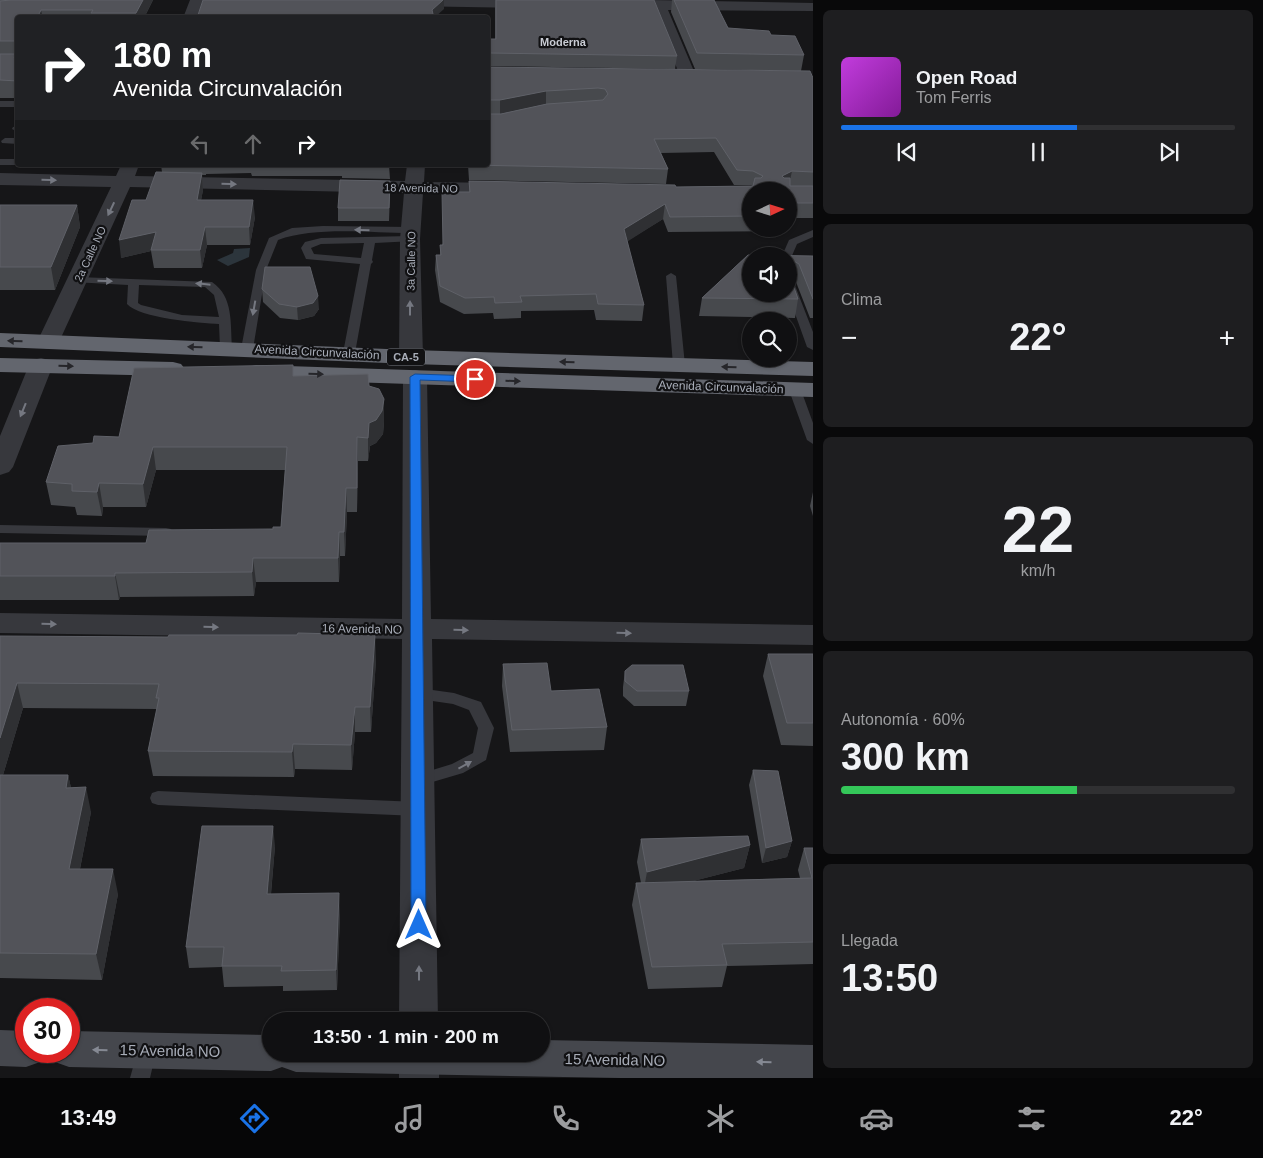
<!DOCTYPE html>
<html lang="es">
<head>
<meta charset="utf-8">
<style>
	body { margin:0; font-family:Arial,sans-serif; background:#1e1e20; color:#f1f3f6; height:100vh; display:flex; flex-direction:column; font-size:19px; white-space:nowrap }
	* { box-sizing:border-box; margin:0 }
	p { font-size:16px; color:#9c9d9f }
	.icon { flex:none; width:28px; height:28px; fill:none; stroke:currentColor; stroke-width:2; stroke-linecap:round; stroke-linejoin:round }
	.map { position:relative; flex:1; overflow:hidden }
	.drawer { display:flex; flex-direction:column; gap:10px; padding:10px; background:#09090a; width:450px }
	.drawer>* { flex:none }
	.banner { position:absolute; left:15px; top:15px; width:475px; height:152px; border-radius:5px; box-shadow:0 1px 4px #0004,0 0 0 1px #303032; background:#202124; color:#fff; overflow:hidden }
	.needle { width:32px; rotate:86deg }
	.tools { position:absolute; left:742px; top:182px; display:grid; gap:10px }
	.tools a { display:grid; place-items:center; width:55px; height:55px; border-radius:50%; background:#101012; box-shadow:0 1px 4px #0004,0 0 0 1px #303032; font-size:25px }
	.speed { position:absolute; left:15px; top:998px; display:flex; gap:10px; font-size:25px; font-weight:700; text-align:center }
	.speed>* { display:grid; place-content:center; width:65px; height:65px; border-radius:50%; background:#101012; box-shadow:0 1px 4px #0004,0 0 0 1px #303032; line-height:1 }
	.speed .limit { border:8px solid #d22; background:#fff; color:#111 }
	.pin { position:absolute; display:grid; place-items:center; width:42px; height:42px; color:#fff; margin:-21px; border:2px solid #fff; border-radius:50%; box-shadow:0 1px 5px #0007 }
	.me { position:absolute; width:55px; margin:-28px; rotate:0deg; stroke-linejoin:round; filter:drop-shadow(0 0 4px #0008) }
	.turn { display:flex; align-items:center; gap:18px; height:105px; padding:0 15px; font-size:22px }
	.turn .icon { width:65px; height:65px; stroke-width:2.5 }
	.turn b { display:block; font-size:35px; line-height:42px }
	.lanes { display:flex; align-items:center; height:48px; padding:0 15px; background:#0003; justify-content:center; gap:25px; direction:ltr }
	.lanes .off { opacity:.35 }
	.big { font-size:38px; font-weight:700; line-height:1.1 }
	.drawer .tile { flex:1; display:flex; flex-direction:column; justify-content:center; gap:8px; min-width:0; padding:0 18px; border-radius:8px; background:#1e1e20 }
	.drawer .dial { align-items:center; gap:0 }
	.dial b { font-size:65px; line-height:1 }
	.song { display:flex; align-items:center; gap:15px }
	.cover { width:60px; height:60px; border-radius:8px; background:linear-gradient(135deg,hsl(290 70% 55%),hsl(290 70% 35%)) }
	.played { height:5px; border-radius:2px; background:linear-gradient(90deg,#1a73e8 60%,#303032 60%) }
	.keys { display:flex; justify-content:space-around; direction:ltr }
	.heat { display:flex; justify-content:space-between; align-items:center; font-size:28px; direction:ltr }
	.charge { height:8px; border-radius:4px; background:linear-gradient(90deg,#34c759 60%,#303032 0) }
	.trip { position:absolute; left:262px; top:1012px; width:288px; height:50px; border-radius:25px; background:#101012; box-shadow:0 1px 4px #0004,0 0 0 1px #303032; font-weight:700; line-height:50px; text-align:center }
	.tabs { display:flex; height:80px; justify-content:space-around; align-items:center; background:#060607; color:#9c9d9f }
	.tabs .icon { width:35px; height:35px }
	.tabs .active { color:#1a73e8 }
	.tabs b { font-size:22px; color:#f1f3f6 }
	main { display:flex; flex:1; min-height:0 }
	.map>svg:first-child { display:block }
	.water { fill:#2c353c }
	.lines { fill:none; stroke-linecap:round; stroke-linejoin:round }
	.lane { fill:#37383d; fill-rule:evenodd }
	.street { fill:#37383d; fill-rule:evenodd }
	.secondary { fill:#45474d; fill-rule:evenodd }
	.highway { fill:#63666e; fill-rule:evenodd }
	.wall { fill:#47494d }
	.shaded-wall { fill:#2f3033 }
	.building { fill:#525359; stroke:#5f6168; fill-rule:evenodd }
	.oneway { fill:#757881 }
	.oneway2 { fill:#26262a }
	.oneway3 { fill:#858993 }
	.route { fill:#1a73e8; stroke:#114b97 }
	.labels { text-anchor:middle; stroke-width:4.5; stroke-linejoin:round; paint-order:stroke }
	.far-neighbourhood-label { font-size:11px; font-weight:bold; fill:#c9ccd4; stroke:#111113 }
	.far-street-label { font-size:11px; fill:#a8adb8; stroke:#111113 }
	.shield { fill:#111113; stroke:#7b7e86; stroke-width:1 }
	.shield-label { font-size:11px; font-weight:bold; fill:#a8adb8 }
	.street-label { font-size:12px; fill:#a8adb8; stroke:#111113 }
	.near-street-label { font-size:15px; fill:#a8adb8; stroke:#111113 }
</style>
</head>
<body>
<main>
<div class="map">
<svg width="813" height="1078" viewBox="0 0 813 1078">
	<rect width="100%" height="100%" fill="#161618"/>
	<!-- water -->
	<path class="water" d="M250 248 249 257 228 266 217 260 233 253 234 249Z"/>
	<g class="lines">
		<!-- lane -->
		<path class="lane" d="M0 101H18V107H0Z
			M18 126V132L12 129 13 127Z
			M5 138H18V144L2 143 1 141Z
			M0 159H18V165H0Z
			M323 226 411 227 416 230 411 233C371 233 315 226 278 240L266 270 253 349 247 352 243 351 241 349 256 270 269 238 292 228Z
			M813 230V237L797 244 791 258 782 256 789 240Z
			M410 236 414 237V241L375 243 372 260 373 262 371 264 355 353 353 355H345L343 353 360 264 306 259 301 248 305 242 321 238ZM364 243 361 258 314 254 311 248 321 244Z
			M671 273 676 276 685 365 679 368 673 365 666 276Z
			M77 277 212 282C234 297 230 324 232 348L226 351 220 348 219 324C200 323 139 318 127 304L128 285 73 282 72 280ZM139 285 205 287 214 295 219 317 182 315 141 305 138 303Z
			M789 280 794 283 813 332V350L807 347 788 294Z
			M795 386 801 390 813 423V444L807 440 789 390Z
			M0 525 166 528 171 529 173 532 171 535 166 536 0 533Z
			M418 688 454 693 481 702 494 728 486 760 463 773 419 786 413 784 411 780 413 776 452 764 473 753 478 728 469 710 453 704 412 698 410 694 412 690Z
			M158 791 418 802 424 804 427 809 424 814 418 816 158 805 152 803 150 798 152 793Z
			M146 1043 153 1046 156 1052 150 1078H130L139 1046Z"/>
		<!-- street -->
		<path class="street" d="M190 0H204L198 18H183Z
			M401 0H534L539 4 537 7 532 8 407 6 402 5 400 2Z
			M650 0 813 3V11L668 10 696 76 694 79H682L680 76 654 10 620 9 615 8 613 5 615 2Z
			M121 165H139L135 176 405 181 407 165H425L424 182 506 183 513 185 516 189 513 193 506 195 423 193 420 239 423 357 419 362 411 364 403 362 399 357 400 239 404 193 130 187 59 342 56 347 48 349 40 347 37 342 111 187 0 185V173L116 176Z
			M41 358 49 360 53 365 13 467 9 472 0 475V436L29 365 33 360Z
			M415 370 423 372 427 377 431 619 813 625V645L432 639 438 1021H399L402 639 0 633V613L402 619 403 377 407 372Z
			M399 1054H439V1078H399Z"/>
		<!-- secondary -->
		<path class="secondary" d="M0 1030 26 1031V1051H45L40 1062 26 1067 0 1066Z
			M69 1031 271 1035V1054H541V1040L813 1045V1078H620L296 1072 282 1067 271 1071 69 1067 55 1062 50 1051H69Z"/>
		<!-- highway -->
		<path class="highway" d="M0 333 411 350 813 362V376L411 364 0 347Z
			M0 358 173 362 181 364 185 369 181 374 173 376 0 372Z
			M256 365 813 383V397L256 379 248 377 244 372 248 367Z"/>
	</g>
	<!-- wall -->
	<path class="wall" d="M0 0H153L144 18H18V98H0Z
		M495 0 677 56 675 69 488 66V67L813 78V218H793L751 191V229H782L779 231 668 232 663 219 627 241 644 305 642 321 596 320 594 310 521 311V318L494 319 493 313 464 314 440 302 435 270 436 255H440V245H442L469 192V181L676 187 753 186 751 185H734L714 152 661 153 668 169 666 184 469 180 468 165H488V39H495Z
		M672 0H714L728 28 771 35 804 55 801 71 695 69 671 12Z
		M161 165H389L390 179 342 178V176H252L251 173 206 174V175H202L203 190 201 200 255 217 250 245H207L202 268H154L151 251 121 258 146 200 162 172Z
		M390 194 389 221H338V208Z
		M0 205H77L80 227 55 290H0Z
		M748 255 813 256V318H810L796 282 791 279 798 299 795 318 699 316 702 298Z
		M262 289 319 309 314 316 298 320 280 318 263 302Z
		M294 376 369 386 384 422 383 434 376 443 370 446 368 461H358L357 512H347L345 556H340L339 582H256L254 596 120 597 119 600H0V543H146L273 529 281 527 285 470H156L146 507H103L102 516 77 515 75 507 51 505 46 482 93 443 119 437Z
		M813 492V516L810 506Z
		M0 636 376 660 371 732H355L352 770 295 769 294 777 153 776 148 751 157 709 23 708 3 775H68L71 788 91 812 80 869 118 894 102 980 0 978Z
		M768 654H813V746L781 745 763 676Z
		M503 664 551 691 607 727 604 750 510 752 502 686Z
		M625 671 689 691 686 706H634L623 696V687Z
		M753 770 792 841 787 857 762 863 749 785Z
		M641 839 750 845 744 868 693 881 800 878 798 870 804 848H813V964L727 966 722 987 648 989 632 905 636 883H641L637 862Z
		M275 846 271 894 340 914 337 990 283 991V986L224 987 222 967 189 968 186 947Z"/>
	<!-- shaded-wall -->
	<path class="shaded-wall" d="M143 0H153L144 18H137L136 13Z
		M443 0H444V9L434 18H432V10Z
		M41 10 43 18H37Z
		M489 53 488 66V67V54Z
		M546 91V104L500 114V100Z
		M489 100 488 114V115V101Z
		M792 171 789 185 782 176Z
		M202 173 203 190 198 217 197 200Z
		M253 200 255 217 250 245 249 227Z
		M795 203 793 218 789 222V210Z
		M665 204 663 219 622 245 624 229Z
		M77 205 80 227 55 290 51 267Z
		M205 227 207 245 202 268 200 250Z
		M156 232 151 251 121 258 119 240Z
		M318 296 319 309 314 316 298 320 297 307Z
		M384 399V422L383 434 376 443 370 446 368 461V438L369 423Z
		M357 437 358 461 357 512Z
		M153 447 156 470 146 507 143 484Z
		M99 483 103 507 102 516 97 492Z
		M346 488 347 512 345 556 344 532Z
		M339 532 340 556 339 582 338 558Z
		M253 558 256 582 254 596 252 572Z
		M115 573 120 597 119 600 115 576Z
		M375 635 376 660 371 732 370 707Z
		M17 683 23 708 0 785V738Z
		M355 707V732L352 770 351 745Z
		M293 744 295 769 294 777 292 752Z
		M68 775 74 800 66 788Z
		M86 787 91 812 75 894 69 869Z
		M273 826 275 846 269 915 267 894Z
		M792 841 787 857 762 863 766 848Z
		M750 845 744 868 643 894 647 872Z
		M113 869 118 894 102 980 96 954Z
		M339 893 340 914 337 990 336 970Z"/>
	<!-- building -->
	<path class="building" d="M11 0H143L136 13H91L93 10H41L37 18H18V52L16 53V41H0V1Z
		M203 0H443L432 10 434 18H197Z
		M496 0H654L677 56 489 53 488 54V39H496Z
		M674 0H714L728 28 769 31 771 35 795 36 804 55 697 53Z
		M0 54H16L14 58H18V81L0 80Z
		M488 66V67L810 71 813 78V172L792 171 782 176 784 178H790V186H813V203H795L789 210V191H751V216L670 217 665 204 624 229 644 305 598 304 596 294 520 296 522 302 495 303 494 297 465 298 440 286 436 255H441L440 245H443L442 192H470L469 181 675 185 676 187 753 186 755 178H761L763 176 753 171 737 170 716 138 654 139 668 169 469 165H488V113L489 114H501L547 104 603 100 608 94 605 89 598 88 546 91 500 100H489L488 101Z
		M342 165H389V167L342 166Z
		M156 172 202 173 197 200H253L249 227H205L200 250H151L156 232 119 240 132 200H146Z
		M340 180 390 181 389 208H338Z
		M0 205H77L51 267H0Z
		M748 255 813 256V299L799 264 792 260 790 276 798 299 702 298ZM751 256H789V294H751Z
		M265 267H310L318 296 313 303 297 307 279 304 262 289Z
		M293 365V376L368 374 369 386 379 389 384 399 382 411 376 420 369 423 368 438 357 437V488H346L344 532H339L338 558H253L252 572 115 573V576H0V543H146L149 530 273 529V527H281L287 447H153L143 484 99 483 97 492 72 491V484L46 482 58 446 93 443 94 436 119 437 134 368Z
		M298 633 375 635 370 707H355L351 745 293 744 292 752 148 751 159 698H156L159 684 17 683 0 738V636L168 637 169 635H297Z
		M768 654H813V723H787Z
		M547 663 551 691 599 689 607 727 512 730 503 664Z
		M632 665H683L689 691H637L625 681V671Z
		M753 770 778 771 792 841 766 848Z
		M0 775H68L66 788 86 787 69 869H113L96 954 0 953Z
		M202 826H273L267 894 339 893 336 970 281 971 282 966H222L224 947H186Z
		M748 836 750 845 647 872 641 839Z
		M804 848H813V942L722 944 727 965 652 967 636 883 812 878Z"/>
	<!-- one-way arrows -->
	<defs><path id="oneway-solid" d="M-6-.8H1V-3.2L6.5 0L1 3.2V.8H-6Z" transform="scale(1.25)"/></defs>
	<g class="oneway">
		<use href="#oneway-solid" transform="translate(49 180) rotate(1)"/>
		<use href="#oneway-solid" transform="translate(229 184) rotate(1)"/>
		<use href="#oneway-solid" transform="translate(111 209) rotate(115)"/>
		<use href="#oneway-solid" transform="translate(362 230) rotate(-178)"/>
		<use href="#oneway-solid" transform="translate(105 281) rotate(2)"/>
		<use href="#oneway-solid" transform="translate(203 284) rotate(-174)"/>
		<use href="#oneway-solid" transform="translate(254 308) rotate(100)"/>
		<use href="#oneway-solid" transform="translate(410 308) rotate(-90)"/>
		<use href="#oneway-solid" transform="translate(23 410) rotate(112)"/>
		<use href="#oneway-solid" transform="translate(49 624) rotate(1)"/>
		<use href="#oneway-solid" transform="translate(211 627) rotate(1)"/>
		<use href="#oneway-solid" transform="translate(461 630) rotate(1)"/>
		<use href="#oneway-solid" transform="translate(624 633) rotate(1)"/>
		<use href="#oneway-solid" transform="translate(465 765) rotate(-29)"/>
		<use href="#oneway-solid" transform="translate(419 973) rotate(-90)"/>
	</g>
	<g class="oneway2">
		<use href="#oneway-solid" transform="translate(15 341) rotate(-178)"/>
		<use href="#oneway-solid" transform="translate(195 347) rotate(-178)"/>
		<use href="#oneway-solid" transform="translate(567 362) rotate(-178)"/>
		<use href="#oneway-solid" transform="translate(66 366) rotate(2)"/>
		<use href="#oneway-solid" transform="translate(729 367) rotate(-178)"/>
		<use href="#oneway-solid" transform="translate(316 374) rotate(2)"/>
		<use href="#oneway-solid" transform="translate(513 381) rotate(2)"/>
	</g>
	<g class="oneway3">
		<use href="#oneway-solid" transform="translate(100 1050) rotate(-179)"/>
		<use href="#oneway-solid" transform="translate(764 1062) rotate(-179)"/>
	</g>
	<!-- route -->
	<path class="route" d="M415 374 475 376 480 379 475 382 420 380 426 925 424 929 419 931 413 929 411 925 410 377Z"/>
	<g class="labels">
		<!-- far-neighbourhood labels -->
		<g class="far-neighbourhood-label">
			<text x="563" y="46">Moderna</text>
		</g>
		<!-- far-street labels -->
		<g class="far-street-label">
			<text transform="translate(421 188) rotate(1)" y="4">18 Avenida NO</text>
			<text transform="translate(90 254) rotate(-65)" y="4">2a Calle NO</text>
			<text transform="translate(411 261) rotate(-89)" y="4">3a Calle NO</text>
		</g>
		<!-- shield labels -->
		<rect class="shield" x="387" y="348.5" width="38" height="17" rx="4"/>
		<g class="shield-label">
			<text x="406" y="361">CA-5</text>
		</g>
		<!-- street labels -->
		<g class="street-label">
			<text transform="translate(317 352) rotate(3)" y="4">Avenida Circunvalación</text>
			<text transform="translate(721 387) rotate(2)" y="4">Avenida Circunvalación</text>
			<text transform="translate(362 629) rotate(1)" y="4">16 Avenida NO</text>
		</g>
		<!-- near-street labels -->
		<g class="near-street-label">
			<text transform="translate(170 1051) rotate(1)" y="5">15 Avenida NO</text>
			<text transform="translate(615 1060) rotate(1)" y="5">15 Avenida NO</text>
		</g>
	</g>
</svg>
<div class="tools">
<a><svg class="needle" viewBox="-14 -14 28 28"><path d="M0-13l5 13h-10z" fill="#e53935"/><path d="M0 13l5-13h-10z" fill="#9c9d9f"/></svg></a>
<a><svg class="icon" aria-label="sound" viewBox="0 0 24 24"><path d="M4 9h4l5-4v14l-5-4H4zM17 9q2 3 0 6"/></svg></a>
<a><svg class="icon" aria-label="search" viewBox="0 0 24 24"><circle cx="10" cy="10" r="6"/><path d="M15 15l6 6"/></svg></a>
</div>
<div class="speed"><div class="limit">30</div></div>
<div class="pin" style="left:475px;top:379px;background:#d93025"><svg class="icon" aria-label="arrive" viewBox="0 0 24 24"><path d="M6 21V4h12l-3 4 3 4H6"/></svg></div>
<svg class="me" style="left:419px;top:925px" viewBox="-20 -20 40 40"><path d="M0-17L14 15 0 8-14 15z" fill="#1a73e8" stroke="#fff" stroke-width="4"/></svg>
<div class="trip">13:50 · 1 min · 200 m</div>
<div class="banner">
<div class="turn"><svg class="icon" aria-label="right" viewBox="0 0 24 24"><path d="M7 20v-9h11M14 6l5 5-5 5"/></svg><div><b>180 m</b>Avenida Circunvalación</div></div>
<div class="lanes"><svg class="icon off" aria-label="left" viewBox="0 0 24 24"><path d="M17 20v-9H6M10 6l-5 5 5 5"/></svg><svg class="icon off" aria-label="ahead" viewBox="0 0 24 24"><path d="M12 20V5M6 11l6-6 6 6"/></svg><svg class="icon" aria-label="right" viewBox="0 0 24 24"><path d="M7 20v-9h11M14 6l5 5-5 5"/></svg></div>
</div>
</div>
<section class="drawer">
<div class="tile">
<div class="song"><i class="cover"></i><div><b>Open Road</b><p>Tom Ferris</p></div></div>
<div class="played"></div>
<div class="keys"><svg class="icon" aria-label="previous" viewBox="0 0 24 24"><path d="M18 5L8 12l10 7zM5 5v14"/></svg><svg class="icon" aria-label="pause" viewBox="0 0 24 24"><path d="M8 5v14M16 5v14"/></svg><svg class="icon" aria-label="next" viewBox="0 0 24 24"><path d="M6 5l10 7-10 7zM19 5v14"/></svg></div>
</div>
<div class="tile"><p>Clima</p>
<div class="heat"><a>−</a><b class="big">22°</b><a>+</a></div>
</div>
<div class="tile dial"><b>22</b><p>km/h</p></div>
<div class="tile"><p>Autonomía · 60%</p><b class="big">300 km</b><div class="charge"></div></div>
<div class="tile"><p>Llegada</p><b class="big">13:50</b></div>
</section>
</main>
<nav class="tabs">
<b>13:49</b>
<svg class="icon active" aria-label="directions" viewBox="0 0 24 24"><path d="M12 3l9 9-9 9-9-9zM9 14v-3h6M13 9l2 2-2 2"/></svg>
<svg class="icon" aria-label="music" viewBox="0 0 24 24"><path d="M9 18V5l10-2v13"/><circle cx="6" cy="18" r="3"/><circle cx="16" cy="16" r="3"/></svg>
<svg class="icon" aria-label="phone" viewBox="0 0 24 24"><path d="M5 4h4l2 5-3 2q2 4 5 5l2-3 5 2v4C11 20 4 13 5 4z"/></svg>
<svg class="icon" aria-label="climate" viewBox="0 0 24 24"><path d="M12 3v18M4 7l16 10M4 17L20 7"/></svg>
<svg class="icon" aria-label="car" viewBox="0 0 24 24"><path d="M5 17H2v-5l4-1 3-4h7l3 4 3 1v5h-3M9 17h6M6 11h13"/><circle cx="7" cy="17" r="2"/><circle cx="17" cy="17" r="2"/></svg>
<svg class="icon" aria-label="filters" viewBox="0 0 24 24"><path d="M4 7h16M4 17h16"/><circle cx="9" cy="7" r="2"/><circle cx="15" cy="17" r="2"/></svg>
<b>22°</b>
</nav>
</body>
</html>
